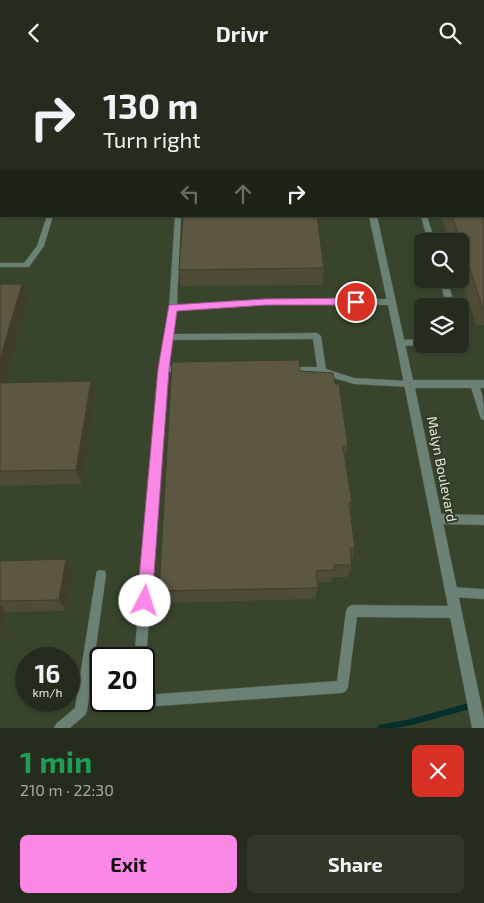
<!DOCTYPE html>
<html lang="en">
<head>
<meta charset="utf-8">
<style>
	:root { --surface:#252c1d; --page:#31382a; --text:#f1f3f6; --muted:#a3a7a4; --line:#42483b; --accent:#fb87e6 }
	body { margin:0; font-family:"Exo 2",sans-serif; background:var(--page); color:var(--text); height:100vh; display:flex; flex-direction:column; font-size:19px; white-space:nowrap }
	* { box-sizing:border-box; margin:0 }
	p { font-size:16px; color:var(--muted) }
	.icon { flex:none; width:28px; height:28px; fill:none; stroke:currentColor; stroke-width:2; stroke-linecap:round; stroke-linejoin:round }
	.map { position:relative; height:663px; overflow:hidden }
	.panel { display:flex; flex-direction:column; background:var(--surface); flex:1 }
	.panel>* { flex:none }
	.hud { position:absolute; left:0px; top:0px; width:485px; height:152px; box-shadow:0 1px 4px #0004,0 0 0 1px var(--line); background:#252c1d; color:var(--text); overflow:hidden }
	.fabs { position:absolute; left:414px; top:168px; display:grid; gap:10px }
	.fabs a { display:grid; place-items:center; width:55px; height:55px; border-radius:8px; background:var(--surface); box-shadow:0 1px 4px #0004,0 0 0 1px var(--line); font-size:25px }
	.speed { position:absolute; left:15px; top:582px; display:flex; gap:10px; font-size:25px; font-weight:700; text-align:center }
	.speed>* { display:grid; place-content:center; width:65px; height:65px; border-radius:50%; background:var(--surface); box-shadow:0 1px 4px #0004,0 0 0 1px var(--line); line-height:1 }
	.speed small { font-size:12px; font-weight:400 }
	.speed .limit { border:2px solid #111; border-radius:8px; background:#fff; color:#111 }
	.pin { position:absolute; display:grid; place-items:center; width:42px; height:42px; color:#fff; margin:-21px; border:2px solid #fff; border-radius:50%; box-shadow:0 1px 5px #0007 }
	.me { position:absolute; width:55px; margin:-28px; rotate:5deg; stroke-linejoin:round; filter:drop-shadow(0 0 4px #0008) }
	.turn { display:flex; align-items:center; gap:18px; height:105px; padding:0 20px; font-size:22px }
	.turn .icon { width:65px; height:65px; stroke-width:2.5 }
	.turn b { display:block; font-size:35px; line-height:42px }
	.lanes { display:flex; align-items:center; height:48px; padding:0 20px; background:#0003; justify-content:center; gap:25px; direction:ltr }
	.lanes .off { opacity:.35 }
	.round { display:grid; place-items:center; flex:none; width:52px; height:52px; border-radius:8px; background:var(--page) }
	.summary { display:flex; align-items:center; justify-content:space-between; height:85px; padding:0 20px }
	h1 { font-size:30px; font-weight:700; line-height:38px; color:#1e9e55 }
	.primary-button { display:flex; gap:10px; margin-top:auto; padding:10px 20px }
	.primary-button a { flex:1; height:58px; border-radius:8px; background:var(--accent); color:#111; font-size:20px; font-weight:700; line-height:58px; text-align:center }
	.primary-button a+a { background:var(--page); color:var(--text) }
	header { display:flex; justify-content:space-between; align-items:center; height:65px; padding:0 20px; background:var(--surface); font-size:22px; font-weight:700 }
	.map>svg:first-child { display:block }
	.built { fill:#38452c; fill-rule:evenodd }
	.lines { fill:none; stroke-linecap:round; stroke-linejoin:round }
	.stream { stroke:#062f2e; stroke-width:6 }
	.service-casing { stroke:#4d5744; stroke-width:1 }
	.minor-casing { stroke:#4d5744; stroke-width:1 }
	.tertiary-casing { stroke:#4d5744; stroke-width:1 }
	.service { fill:#6b8175; fill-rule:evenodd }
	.minor { fill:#6b8175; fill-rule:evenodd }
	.tertiary { fill:#6b8175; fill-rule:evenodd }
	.rail-casing { stroke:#8e9686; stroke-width:4 }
	.rail { stroke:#313b27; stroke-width:2.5; stroke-dasharray:8; stroke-linecap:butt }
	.wall { fill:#4e4b37 }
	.shaded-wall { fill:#403d2d }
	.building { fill:#5b5740; stroke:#403d2d }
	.route { fill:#fb87e6; stroke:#a35896 }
	.labels { text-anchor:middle; stroke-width:4; stroke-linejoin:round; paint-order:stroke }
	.street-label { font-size:14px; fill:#e0e7da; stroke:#313b27 }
</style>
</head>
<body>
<header><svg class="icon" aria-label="back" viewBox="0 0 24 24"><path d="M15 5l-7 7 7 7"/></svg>Drivr<svg class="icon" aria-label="search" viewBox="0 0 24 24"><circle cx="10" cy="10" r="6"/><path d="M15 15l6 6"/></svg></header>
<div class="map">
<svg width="484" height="663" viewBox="0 0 484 663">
	<rect width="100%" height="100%" fill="#313b27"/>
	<path class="built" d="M0,0L200,1H1V151H484V80V663H0ZM422,176H460V214H422ZM422,241H460V279H422ZM26,594H69V636H26ZM101,594H144V636H101Z"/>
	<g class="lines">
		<path class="stream" d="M380,663L411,657L473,640"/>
		<defs>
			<path id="service" d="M0,0H25L23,1H1L0,3Z
				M29,0H35V1H30Z
				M0,37H1V41H0Z
				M0,67H1V72L0,73Z
				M47,151H53L44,181L29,202H0V198H24L37,181Z
				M175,151H181L177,240L266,234H392L396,237L392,240H266L177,246L173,269L317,268L321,271L326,304L354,313L409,316L413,319L409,322L354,319L317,308L285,307L284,305L285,303L288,302H317L313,274L172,275L169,301H183L187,304L183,307H168L146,594L144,598V594H134L160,304L169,243Z
				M421,151H427L435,176H428Z
				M439,214H447L455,241H447Z
				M422,274V279H425L422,280L401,281L397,278L401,275Z
				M474,316C484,321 484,344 484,355L481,354L480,351L470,319Z
				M436,449L484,450V460L436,459L432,457L431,454L432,451Z
				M101,505L105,506L106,510L87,646L85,650L70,663H54L56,659L75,643L96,510L97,506Z
				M451,522L484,524V534L451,532L447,531L446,527L447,523Z
				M352,540L455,541L459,543L461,547L459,551L455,553L357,552L348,622L346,626L342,628L144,642L140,640L138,636H144V630L337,616L346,546L348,542Z"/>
			<path id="minor" d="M369,151H377L413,315H484V323H415L484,653V663H472L396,278Z"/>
			<path id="tertiary" d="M0,83H1V87H0Z"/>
		</defs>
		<use href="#service" class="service-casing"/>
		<use href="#minor" class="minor-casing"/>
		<use href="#tertiary" class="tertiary-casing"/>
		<use href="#service" class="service"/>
		<use href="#minor" class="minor"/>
		<use href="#tertiary" class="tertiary"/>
		<defs>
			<path id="rail" d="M223,0L228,1"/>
		</defs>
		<use href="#rail" class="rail-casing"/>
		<use href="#rail" class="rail"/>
	</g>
	<path class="wall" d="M270,0H380V1H274Z
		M484,94V260H476L460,210V176H449L441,151H484Z
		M324,203L322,220L181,221L179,205Z
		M0,219L28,235L5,318L95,332L82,419L0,421Z
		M300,306L348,381L345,395L352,438L350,445L355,483L352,495V500L348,512H333L331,517L317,518L318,523L315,534L162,538L159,526Z
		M66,494L72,507L66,546L6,547L0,575V496Z"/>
	<path class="shaded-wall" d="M372,0H380V1H371Z
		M22,219L28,235L1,334L0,332V294Z
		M91,316L95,332L82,419L76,405Z
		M66,494L72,507L66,546L59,535Z
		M0,540L6,547L0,575Z"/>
	<path class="building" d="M332,0H372L371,1H337Z
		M484,94V244H483L452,151H484Z
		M183,151H317L324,203L179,205Z
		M0,219H22L0,294Z
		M299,295L300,306L333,308L335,319H339L348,381H343L352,438H349L355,483H350L352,500H334L335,505L316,506L318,523L159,526L172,297Z
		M91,316L76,405L0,406V318Z
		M66,494L59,535L0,536V496Z"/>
	<path class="route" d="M356,233L361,237L356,240H266L177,246L169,304L152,536L150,541L145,543L140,541L137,536L158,304L169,240L266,234Z"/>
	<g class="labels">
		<g class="street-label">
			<text transform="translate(442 404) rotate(79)" y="5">Malyn Boulevard</text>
		</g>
	</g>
</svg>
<div class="fabs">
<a><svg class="icon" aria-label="search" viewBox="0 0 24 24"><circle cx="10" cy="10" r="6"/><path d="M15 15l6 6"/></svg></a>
<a><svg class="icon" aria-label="layers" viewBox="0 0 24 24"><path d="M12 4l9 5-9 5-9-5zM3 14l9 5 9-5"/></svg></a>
</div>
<div class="speed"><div>16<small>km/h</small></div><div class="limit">20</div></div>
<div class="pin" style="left:356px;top:237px;background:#d93025"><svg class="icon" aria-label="arrive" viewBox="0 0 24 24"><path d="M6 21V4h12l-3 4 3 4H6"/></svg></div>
<svg class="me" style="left:145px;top:536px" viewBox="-20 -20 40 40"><circle r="19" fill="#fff"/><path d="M0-13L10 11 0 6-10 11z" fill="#fb87e6"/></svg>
<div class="hud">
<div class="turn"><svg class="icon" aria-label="right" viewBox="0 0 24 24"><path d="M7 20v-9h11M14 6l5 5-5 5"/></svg><div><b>130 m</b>Turn right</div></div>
<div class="lanes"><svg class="icon off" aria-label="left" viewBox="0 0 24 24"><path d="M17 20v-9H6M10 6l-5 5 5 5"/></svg><svg class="icon off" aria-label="ahead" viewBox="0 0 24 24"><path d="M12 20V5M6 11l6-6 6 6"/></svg><svg class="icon" aria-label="right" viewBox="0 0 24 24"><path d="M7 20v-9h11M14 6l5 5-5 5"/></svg></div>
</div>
</div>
<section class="panel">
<div class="summary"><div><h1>1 min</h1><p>210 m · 22:30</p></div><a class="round" style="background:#d93025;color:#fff"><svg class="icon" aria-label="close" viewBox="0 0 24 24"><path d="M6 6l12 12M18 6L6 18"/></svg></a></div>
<div class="primary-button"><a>Exit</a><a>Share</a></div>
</section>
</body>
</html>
